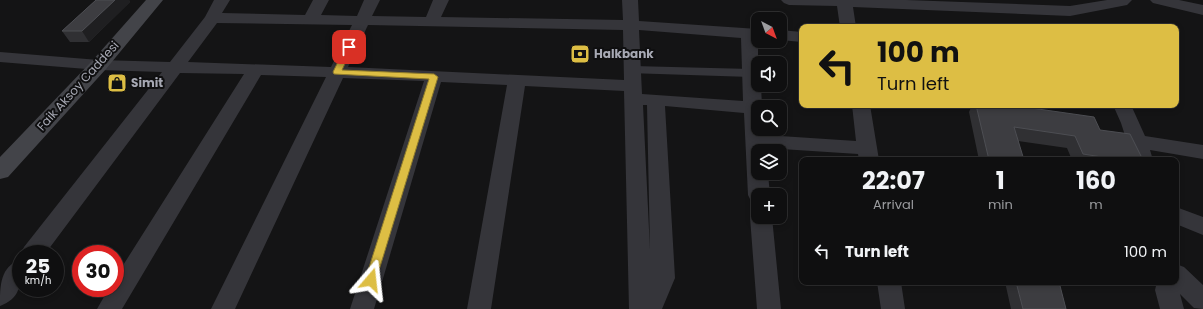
<!DOCTYPE html>
<html lang="en">
<head>
<meta charset="utf-8">
<style>
	:root { --surface:#0f0f10; --page:#181819; --text:#f1f3f6; --muted:#9b9c9f; --line:#2f2f30 }
	body { margin:0; font-family:Poppins,sans-serif; background:var(--page); color:var(--text); height:100vh; display:flex; flex-direction:column; font-size:15px; white-space:nowrap }
	* { box-sizing:border-box; margin:0 }
	p { font-size:13px; color:var(--muted) }
	.icon { flex:none; width:22px; height:22px; fill:none; stroke:currentColor; stroke-width:2; stroke-linecap:round; stroke-linejoin:round }
	.map { position:relative; flex:1; overflow:hidden }
	.sheet { position:absolute; left:799px; top:157px; width:380px; height:128px; display:flex; flex-direction:column; background:var(--surface); border-radius:8px; box-shadow:0 2px 6px #0003,0 0 0 1px var(--line) }
	.sheet>* { flex:none }
	.banner { position:absolute; left:799px; top:24px; width:380px; height:84px; border-radius:8px; box-shadow:0 2px 6px #0003,0 0 0 1px var(--line); background:#ddbe44; color:#111; overflow:hidden }
	.needle { width:26px; rotate:139deg }
	.controls { position:absolute; left:751px; top:12px; display:grid; gap:8px }
	.controls a { display:grid; place-items:center; width:36px; height:36px; border-radius:8px; background:var(--surface); box-shadow:0 2px 6px #0003,0 0 0 1px var(--line); font-size:20px }
	.speed { position:absolute; left:12px; top:245px; display:flex; gap:8px; font-size:20px; font-weight:700; text-align:center }
	.speed>* { display:grid; place-content:center; width:52px; height:52px; border-radius:50%; background:var(--surface); box-shadow:0 2px 6px #0003,0 0 0 1px var(--line); line-height:1 }
	.speed small { font-size:10px; font-weight:400 }
	.speed .limit { border:6px solid #d22; background:#fff; color:#111 }
	.pin { position:absolute; display:grid; place-items:center; width:34px; height:34px; color:#fff; margin:-17px; border-radius:8px; box-shadow:0 2px 6px #0006 }
	.me { position:absolute; width:44px; margin:-22px; rotate:17deg; stroke-linejoin:round; filter:drop-shadow(0 0 3px #0008) }
	.turn { display:flex; align-items:center; gap:14px; height:84px; padding:0 12px; font-size:18px }
	.turn .icon { width:52px; height:52px; stroke-width:2.5 }
	.turn b { display:block; font-size:28px; line-height:34px }
	.eta { display:flex; justify-content:space-evenly; align-items:center; height:68px; text-align:center }
	.eta b { font-size:24px; font-weight:700; line-height:28px }
	ul { padding:0; list-style:none }
	li { display:flex; align-items:center; gap:12px; height:52px; padding:0 12px }
	li div { flex:1 }
	li b { display:block; font-size:15px }
	li em { font-style:normal }
	.map>svg:first-child { display:block }
	.lines { fill:none; stroke-linecap:round; stroke-linejoin:round }
	.pedestrian { fill:#35353a; fill-rule:evenodd }
	.minor { fill:#35353a; fill-rule:evenodd }
	.secondary { fill:#434449; fill-rule:evenodd }
	.wall { fill:#303033 }
	.shaded-wall { fill:#1f1f21 }
	.building { fill:#3d3d41; stroke:#4d4e53 }
	.route { fill:#ddbe44; stroke:#907c2c }
	.labels { text-anchor:middle; stroke-width:4; stroke-linejoin:round; paint-order:stroke }
	.poi-label { font-size:12px; font-weight:bold; fill:#a7a9b4; stroke:#0f0f10; text-anchor:start }
	.street-label { font-size:12px; fill:#a7a9b4; stroke:#0f0f10 }
</style>
</head>
<body>
<div class="map">
<svg width="1203" height="309" viewBox="0 0 1203 309">
	<rect width="100%" height="100%" fill="#141415"/>
	<g class="lines">
		<path class="pedestrian" d="M633,66L751,69L756,70L758,73L756,76L751,77L628,73L626,70L628,67Z"/>
		<path class="minor" d="M214,0H230L222,13L305,15L313,0H329L321,15L357,16L364,0H380L372,16L426,17L433,0H449L441,17L623,20L622,0H638L639,21L758,29V85H761L762,107H758V129H764L765,135L856,141L852,105H870L879,160H859L858,154L766,148V151H758V173H768L770,195H758V203L751,201L748,195L744,113L665,106L675,278L662,309H629L624,91L525,86L491,309H467L507,85L441,82L374,309H350L424,81L343,78L235,309H211L326,77L261,75L122,309H97L109,288H115V278L244,74L180,73L45,254L21,255L24,247L162,72L99,70L0,62V52L99,60L170,62L205,17ZM217,23L352,25L331,67L188,62ZM368,25L623,30L624,80L348,67ZM639,30L741,38L743,101L642,94ZM643,105H647L650,250Z
			M781,0H906L1070,6L1107,0H1132L1127,5L1070,16L853,7L856,27H840L837,6L789,5L784,3Z
			M1150,0H1179L1203,5V15L1153,3Z
			M780,30L802,32V42L780,40Z
			M1113,105H1131L1145,136L1203,145V159L1150,150L1153,160H1133L1121,123Z
			M1176,207L1203,217V235L1176,224Z
			M758,210V217H772L781,309H757L750,217L753,211Z
			M21,259C21,280 23,298 0,306C0,285 0,267 21,259Z
			M1176,264L1184,267L1203,285V309L1194,308L1180,294L1184,309H1160L1155,290L1157,282H1176Z
			M877,282H901L905,309H881Z"/>
		<path class="secondary" d="M146,0H163L106,69L8,177L0,179V157L92,61Z"/>
	</g>
	<path class="wall" d="M96,0H129L130,2L89,42H70L62,31Z
		M972,105H1010L1100,130L1143,160H1072L1067,148L1018,141L1024,160H979L969,112Z
		M1005,282H1059L1066,309H1011Z"/>
	<path class="shaded-wall" d="M115,0H129L130,2L89,42L82,31Z"/>
	<path class="building" d="M96,0H115L82,31H62Z
		M976,105H1010L1094,117L1100,130L1130,134L1143,160H1121L1083,154L1075,136L1014,127L1024,160H989Z
		M1016,282H1059L1066,309H1023Z"/>
	<path class="route" d="M346,45L353,47L342,70L434,74L438,77L376,280L374,283H367L365,280L429,79L334,74L333,72Z"/>
	<defs>
		<symbol id="bank-square" viewBox="-11 -11 22 22"><rect x="-9" y="-9" width="18" height="18" rx="4" fill="#ddbe44" stroke="#0f0f10"/><path d="M-6-4H6V4H-6ZM0-2.3a2.3 2.3 0 1 0 0 4.6a2.3 2.3 0 1 0 0-4.6Z" fill="#111"/></symbol>
		<symbol id="shop-square" viewBox="-11 -11 22 22"><rect x="-9" y="-9" width="18" height="18" rx="4" fill="#ddbe44" stroke="#0f0f10"/><path d="M-5-2.5h2.3a2.7 3.5 0 0 1 5.4 0H5L5.5 6h-11ZM-1.5-2.5h3a1.5 2.3 0 0 0-3 0Z" fill="#111"/></symbol>
	</defs>
	<g fill-rule="evenodd">
		<use href="#bank-square" x="569" y="43" width="22" height="22"/>
		<use href="#shop-square" x="106" y="72" width="22" height="22"/>
	</g>
	<g class="labels">
		<g class="poi-label">
			<text x="594" y="58">Halkbank</text>
			<text x="131" y="87">Simit</text>
		</g>
		<g class="street-label">
			<text transform="translate(78 86) rotate(-48)" y="4">Faik Aksoy Caddesi</text>
		</g>
	</g>
</svg>
<div class="controls">
<a><svg class="needle" viewBox="-14 -14 28 28"><path d="M0-13l5 13h-10z" fill="#e53935"/><path d="M0 13l5-13h-10z" fill="#9b9c9f"/></svg></a>
<a><svg class="icon" aria-label="sound" viewBox="0 0 24 24"><path d="M4 9h4l5-4v14l-5-4H4zM17 9q2 3 0 6"/></svg></a>
<a><svg class="icon" aria-label="search" viewBox="0 0 24 24"><circle cx="10" cy="10" r="6"/><path d="M15 15l6 6"/></svg></a>
<a><svg class="icon" aria-label="layers" viewBox="0 0 24 24"><path d="M12 4l9 5-9 5-9-5zM3 14l9 5 9-5"/></svg></a>
<a>+</a>
</div>
<div class="speed"><div>25<small>km/h</small></div><div class="limit">30</div></div>
<div class="pin" style="left:349px;top:47px;background:#d93025"><svg class="icon" aria-label="arrive" viewBox="0 0 24 24"><path d="M6 21V4h12l-3 4 3 4H6"/></svg></div>
<svg class="me" style="left:371px;top:280px" viewBox="-20 -20 40 40"><path d="M0-17L14 15 0 8-14 15z" fill="#ddbe44" stroke="#fff" stroke-width="4"/></svg>
<div class="banner">
<div class="turn"><svg class="icon" aria-label="left" viewBox="0 0 24 24"><path d="M17 20v-9H6M10 6l-5 5 5 5"/></svg><div><b>100 m</b>Turn left</div></div>
</div>
<section class="sheet">
<div class="eta">
<div><b>22:07</b><p>Arrival</p></div>
<div><b>1</b><p>min</p></div>
<div><b>160</b><p>m</p></div>
</div>
<ul>
<li><svg class="icon" aria-label="left" viewBox="0 0 24 24"><path d="M17 20v-9H6M10 6l-5 5 5 5"/></svg><div><b>Turn left</b></div><em>100 m</em></li>
</ul>
</section>
</div>
</body>
</html>
